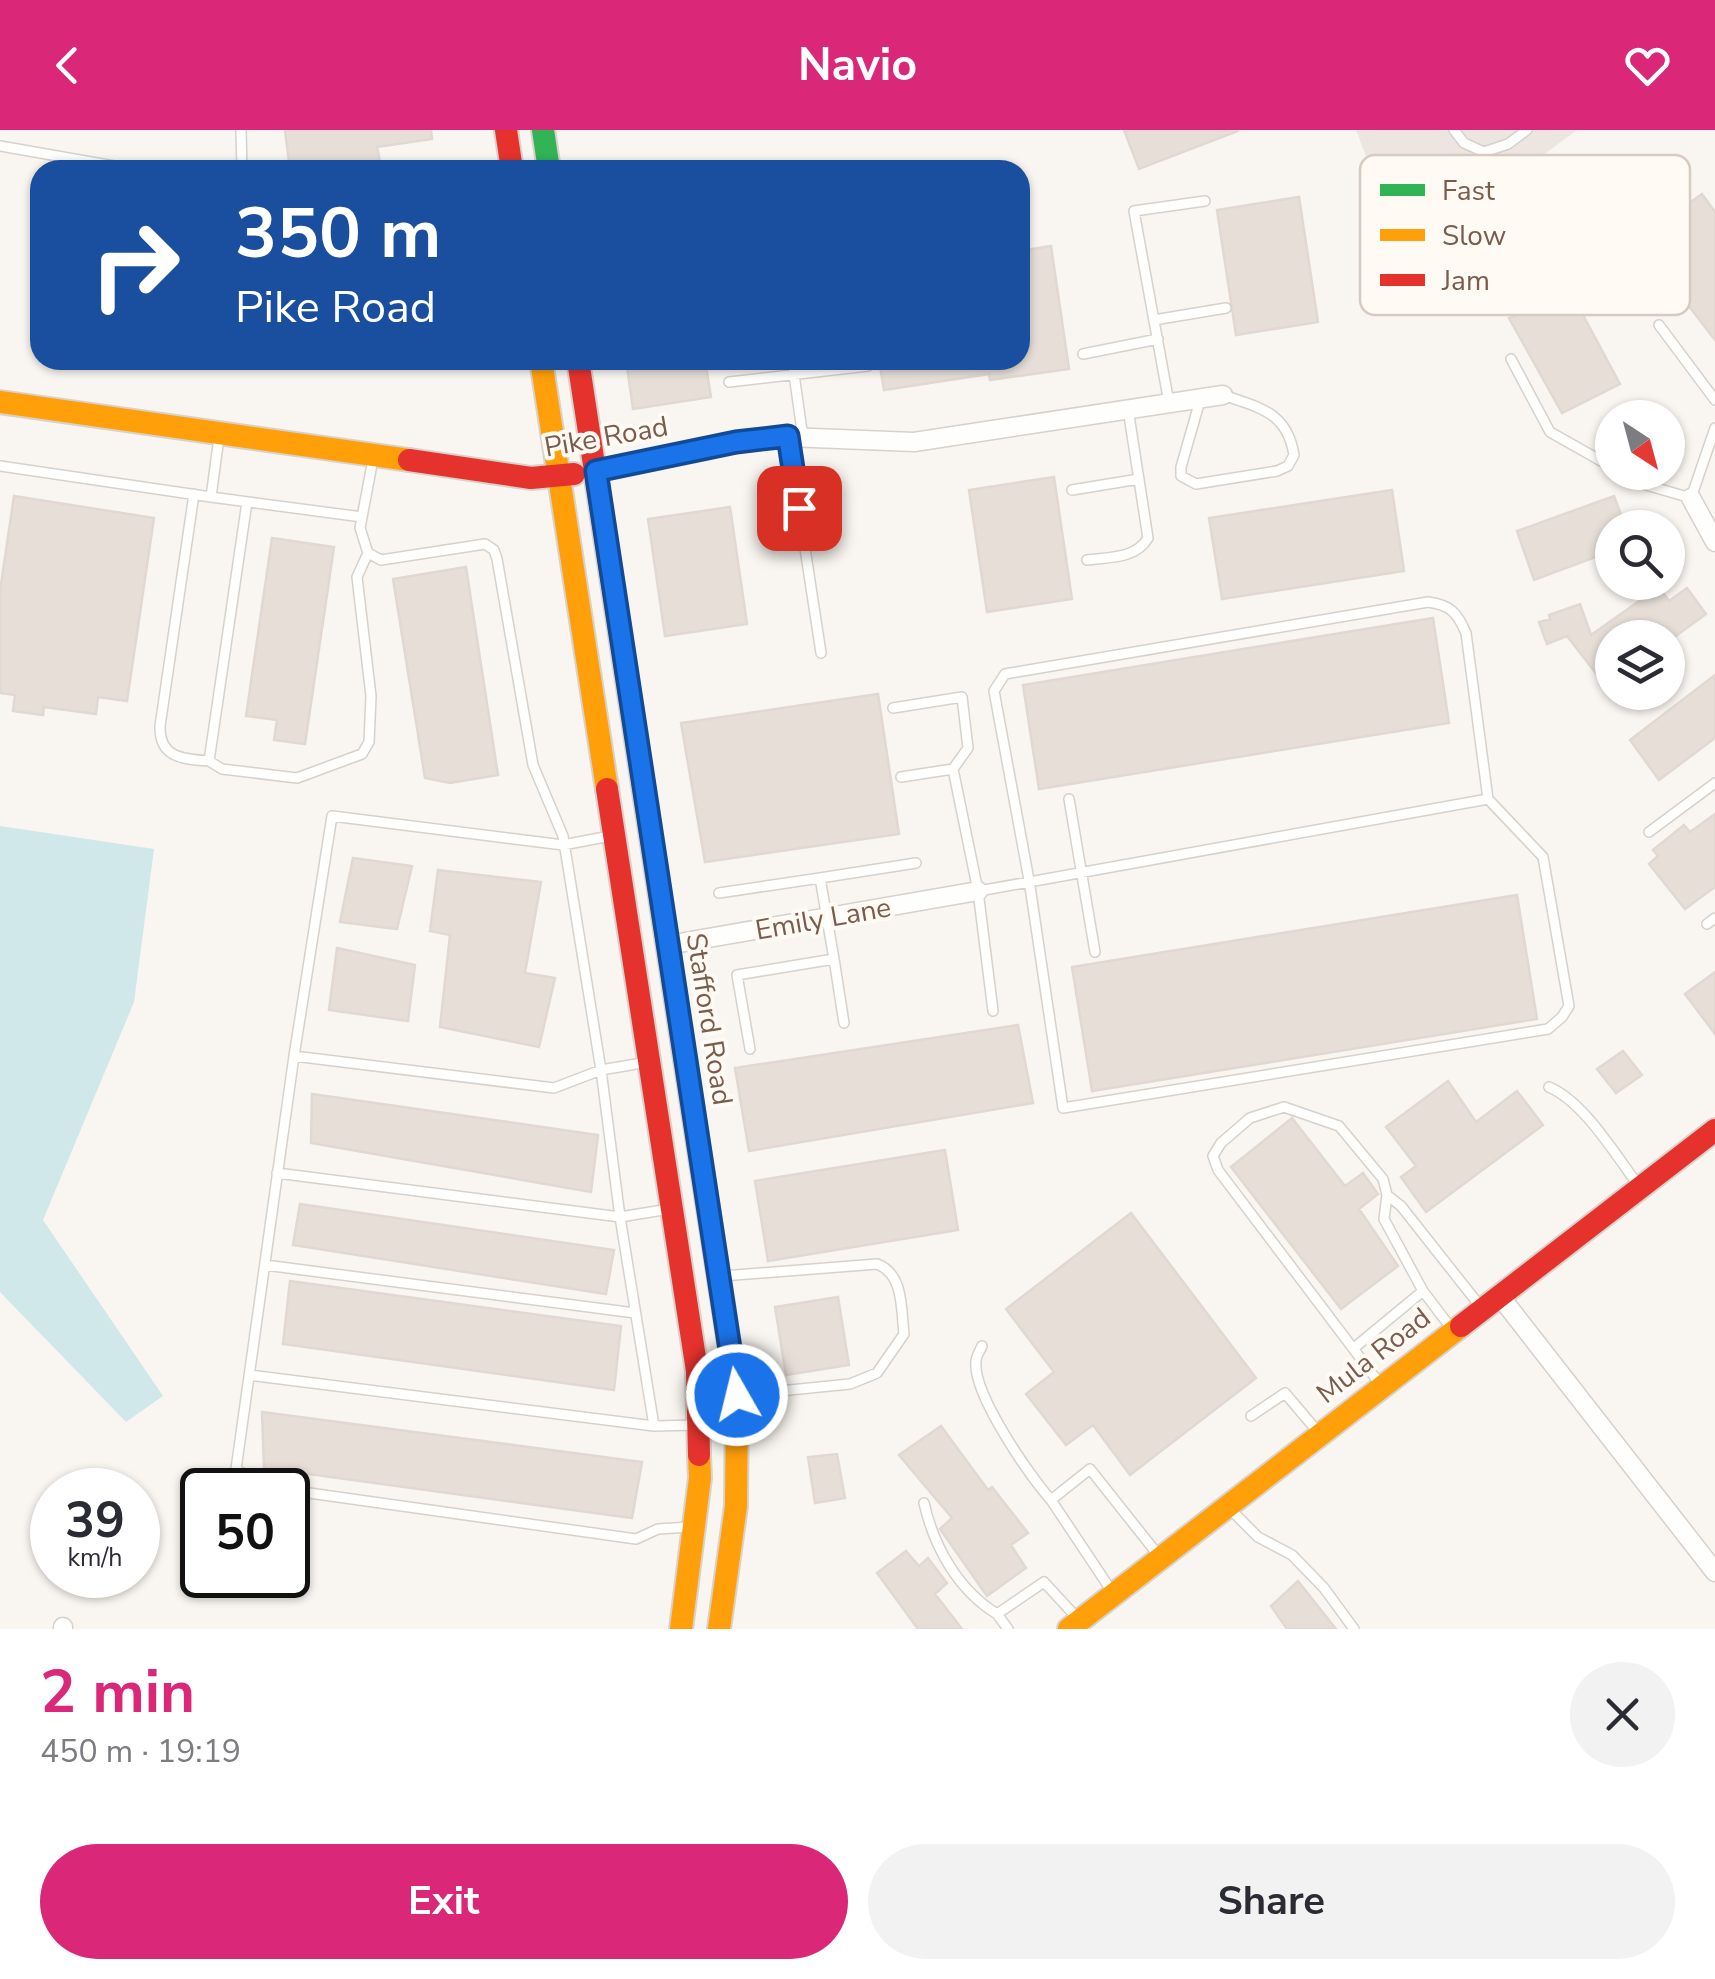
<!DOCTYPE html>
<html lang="en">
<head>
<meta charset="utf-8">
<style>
	:root { --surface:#fff; --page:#f2f2f3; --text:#2b2b33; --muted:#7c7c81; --accent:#db2777 }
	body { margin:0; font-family:"Nunito Sans",sans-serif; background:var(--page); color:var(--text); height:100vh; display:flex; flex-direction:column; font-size:38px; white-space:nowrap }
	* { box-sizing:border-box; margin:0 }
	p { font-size:32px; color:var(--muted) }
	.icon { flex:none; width:55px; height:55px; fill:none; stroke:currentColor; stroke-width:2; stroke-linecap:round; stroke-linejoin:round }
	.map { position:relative; height:1499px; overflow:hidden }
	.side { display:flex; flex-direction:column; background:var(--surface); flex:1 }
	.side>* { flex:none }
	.guide { position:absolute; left:30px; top:30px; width:1000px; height:210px; border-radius:30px; box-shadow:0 2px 8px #0004; background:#1a4fa0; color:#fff; overflow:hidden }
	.needle { width:65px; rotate:144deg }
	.controls { position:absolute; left:1595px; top:270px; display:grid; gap:20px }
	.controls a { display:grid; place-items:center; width:90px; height:90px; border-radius:50%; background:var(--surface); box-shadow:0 2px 8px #0004; font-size:50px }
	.speed { position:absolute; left:30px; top:1338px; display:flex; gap:20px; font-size:50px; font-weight:700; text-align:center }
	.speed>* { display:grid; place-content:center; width:130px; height:130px; border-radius:50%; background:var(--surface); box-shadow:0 2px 8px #0004; line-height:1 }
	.speed small { font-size:25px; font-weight:400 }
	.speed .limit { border:5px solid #111; border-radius:15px; background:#fff; color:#111 }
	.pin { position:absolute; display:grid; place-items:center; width:85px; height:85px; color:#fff; margin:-42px; border-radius:20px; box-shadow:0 5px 15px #0006 }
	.me { position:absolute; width:110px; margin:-55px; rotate:352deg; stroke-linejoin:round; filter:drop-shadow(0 0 8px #0008) }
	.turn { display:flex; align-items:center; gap:35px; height:210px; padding:0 40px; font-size:45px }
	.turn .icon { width:130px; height:130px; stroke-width:2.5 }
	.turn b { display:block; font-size:70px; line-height:85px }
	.round { display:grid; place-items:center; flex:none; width:105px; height:105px; border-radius:52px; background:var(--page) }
	.summary { display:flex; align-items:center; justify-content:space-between; height:170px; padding:0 40px }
	h1 { font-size:60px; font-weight:700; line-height:75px; color:var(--accent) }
	.cta { display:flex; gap:20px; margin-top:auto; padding:20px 40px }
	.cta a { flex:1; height:115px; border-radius:60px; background:var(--accent); color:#fff; font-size:40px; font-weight:700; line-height:115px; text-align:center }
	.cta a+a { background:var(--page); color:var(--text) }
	header { display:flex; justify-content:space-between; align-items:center; height:130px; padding:0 40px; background:var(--accent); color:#fff; font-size:45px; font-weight:700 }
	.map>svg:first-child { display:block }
	.industrial { fill:#ede5e0 }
	.water { fill:#d0e8ea }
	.building { fill:#e6ded7; stroke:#e2d8d2; stroke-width:2.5 }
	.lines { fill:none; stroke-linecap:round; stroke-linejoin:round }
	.lane-casing { stroke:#d7d1cb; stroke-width:12 }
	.street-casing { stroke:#d7d1cb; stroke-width:21 }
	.fast-casing { stroke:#d9d2cb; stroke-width:26 }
	.slow-casing { stroke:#d9d2cb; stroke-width:26 }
	.jam-casing { stroke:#d9d2cb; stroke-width:26 }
	.lane { stroke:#fefefd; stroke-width:9 }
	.street { stroke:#fefefd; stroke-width:18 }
	.fast { stroke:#30b455; stroke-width:22 }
	.slow { stroke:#ff9f0a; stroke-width:22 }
	.jam { stroke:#e5322d; stroke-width:22 }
	.route-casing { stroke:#114b97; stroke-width:25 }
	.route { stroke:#1a73e8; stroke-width:18 }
	.labels { text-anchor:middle; stroke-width:8; stroke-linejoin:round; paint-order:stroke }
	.street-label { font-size:28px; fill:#7a5c4d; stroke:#fffaf3 }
	.key { fill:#fffaf3; stroke:#d7cbc1; stroke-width:2.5 }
	.key-label { font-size:28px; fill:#7a5c4d }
</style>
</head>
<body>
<header><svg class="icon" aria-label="back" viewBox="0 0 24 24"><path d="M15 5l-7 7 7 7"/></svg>Navio<svg class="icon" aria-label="heart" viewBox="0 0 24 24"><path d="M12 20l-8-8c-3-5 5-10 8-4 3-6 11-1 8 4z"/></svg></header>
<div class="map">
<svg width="1715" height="1499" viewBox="0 0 1715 1499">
	<rect width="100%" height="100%" fill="#f9f5f0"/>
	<path class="industrial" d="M1356,0H1577L1437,104L1393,97Z"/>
	<path class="water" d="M0,696L154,719L134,872L43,1090L163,1266L126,1292L0,1162Z"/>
	<path class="building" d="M285,0H431L432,9L377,17L381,37L290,40Z
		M1124,0H1238V1L1139,39Z
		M1702,64L1715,82V210L1638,110Z
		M1299,67L1318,192L1236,205L1217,80Z
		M1051,116L1069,239L990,250L989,244L884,260L879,230H1020V121Z
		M1569,159L1620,254L1562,283L1509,188Z
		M626,230H705L711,267L633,279Z
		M1054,347L1072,469L987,482L969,360Z
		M1392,360L1404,441L1222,469L1209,388Z
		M14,366L154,388L127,571L98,567L96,584L44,577L43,585L13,581L15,565L0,563V461Z
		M1614,366L1626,398H1612V421L1534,450L1517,401Z
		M730,377L747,494L665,506L648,389Z
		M272,408L334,417L305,614L274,610L277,590L246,586Z
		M466,437L498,645L450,653L425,648L393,449Z
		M1659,457L1669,471L1687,458L1706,484L1673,508H1612V564L1567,506L1547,514L1539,492L1550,489L1549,485L1580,474L1591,505Z
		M1433,488L1449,593L1039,659L1023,555Z
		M1715,545V608L1659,650L1630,610Z
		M878,564L899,704L705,732L681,593Z
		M1715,684V757L1685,779L1649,734L1658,726L1653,720L1684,695L1690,702Z
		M353,728L412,736L397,799L340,792Z
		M438,740L541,752L525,843L555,848L539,917L440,897L450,805L430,801Z
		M1517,765L1537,889L1092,961L1072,837Z
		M337,818L415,835L408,891L329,880Z
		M1715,842V904L1685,864Z
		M1018,895L1033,973L749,1021L735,938Z
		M1623,921L1642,945L1616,963L1597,939Z
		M1448,951L1476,992L1517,961L1543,995L1426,1082L1401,1047L1416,1036L1386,997Z
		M312,964L598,1005L591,1062L311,1013Z
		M1292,988L1345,1056L1363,1043L1378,1064L1359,1079L1398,1136L1341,1179L1231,1037Z
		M945,1020L958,1100L768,1131L755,1051Z
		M300,1074L614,1120L606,1164L293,1115Z
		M1131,1083L1256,1248L1130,1345L1093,1295L1066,1315L1026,1264L1054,1242L1006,1179Z
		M290,1151L621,1196L614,1260L283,1214Z
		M838,1167L849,1235L786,1245L775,1177Z
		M262,1282L642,1332L632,1388L264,1338Z
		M941,1296L988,1360L992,1357L1028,1403L1011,1415L1026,1438L987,1466L940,1399L952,1388L899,1325Z
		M837,1324L845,1368L815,1373L808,1327Z
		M906,1421L919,1436L928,1428L947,1453L935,1464L962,1499H918L877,1443Z
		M1298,1451L1336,1499H1287L1271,1476Z"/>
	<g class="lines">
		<defs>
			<path id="lane" d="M241,0L242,40
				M1454,0L1464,13L1484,22L1508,14L1527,0
				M0,16L137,40
				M1154,190L1226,178
				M1659,195L1715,270
				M1083,224L1158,209
				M1511,229L1550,302L1612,337
				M792,230L803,308
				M729,252L868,236
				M1201,267L1181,337V346L1196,354L1277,341L1288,336L1294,325C1287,282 1260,278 1223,265
				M1169,273L1134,81L1205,71
				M219,307L211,367L362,387
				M788,307L821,523
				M373,329L360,398L368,423L381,430L485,414L494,420L497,429L533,635L563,706L601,940L620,1087L669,1079
				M0,336L211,367
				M1623,342L1646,355L1691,368L1715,298
				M1072,360L1139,349
				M194,364L160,596C159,628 183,629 209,631L247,372
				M1087,430C1109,427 1136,429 1148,408L1128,279
				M1428,472C1450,475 1457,482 1466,503L1488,669L1543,727L1569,876L1562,887L1548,899L1063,978L1029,750L994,561L1005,544Z
				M893,578L962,567L968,618L953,639L978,761L993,881
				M209,631L222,639L297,648L362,624L369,612L371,566L357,447L368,423
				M901,647L953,639
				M1069,669L1095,822
				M1649,702L1715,653
				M979,761L1488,669
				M719,763L820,748
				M1707,794L1715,788
				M834,829L844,893
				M750,919L737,845L834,829L820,748L916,733
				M294,926L332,686L563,715L610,706
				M1549,957C1584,972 1615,1024 1638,1055
				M277,1043L620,1087L654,1296L698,1295
				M1387,1065L1401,1076L1480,1176
				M265,1135L635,1183
				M722,1146L877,1134C904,1144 901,1179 904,1204L877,1243L850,1254L739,1265
				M982,1216C980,1221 976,1226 976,1231C972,1263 1029,1345 1051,1370
				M1354,1218L1423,1161
				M249,1245L654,1296
				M1380,1254L1218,1040L1213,1026L1221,1013L1250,988L1284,977L1339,996L1383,1049L1387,1065L1384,1089L1423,1161L1451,1198
				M1251,1286L1285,1263L1318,1302
				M286,1360L260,1356L236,1339L294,926L554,958L601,940L648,932
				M288,1360L636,1409L658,1399L689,1397
				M924,1373C934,1417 958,1460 997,1484
				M1229,1378L1258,1407L1292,1425L1324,1458L1354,1499
				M1111,1460L1051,1370L1090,1339L1159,1426
				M1008,1499L997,1484L1044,1452L1078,1489"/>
			<path id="street" d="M595,341L736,312L788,307L914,312L1223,265
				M1691,368L1715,412
				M668,815L978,761
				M1499,1165L1715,1442
				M63,1499V1497"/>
			<path id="fast" d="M543,0L549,40"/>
			<path id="slow" d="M541,230L607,659
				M0,272L409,330
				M683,917L737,1265L736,1376L719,1499
				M681,1499L700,1348L699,1325
				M1069,1499L1461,1196"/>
			<path id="jam" d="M506,0L512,40
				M578,230L683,917
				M409,330L531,348L574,344
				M607,659L697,1241L699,1325
				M1461,1196L1715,1000"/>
		</defs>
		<use href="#lane" class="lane-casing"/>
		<use href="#street" class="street-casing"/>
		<use href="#fast" class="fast-casing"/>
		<use href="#slow" class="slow-casing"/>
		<use href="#jam" class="jam-casing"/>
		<use href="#lane" class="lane"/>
		<use href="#street" class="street"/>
		<use href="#fast" class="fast"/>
		<use href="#slow" class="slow"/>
		<use href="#jam" class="jam"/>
	</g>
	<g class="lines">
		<defs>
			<path id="route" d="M737,1265L596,341L736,312L788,306L799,378"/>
		</defs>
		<use href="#route" class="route-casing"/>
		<use href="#route" class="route"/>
	</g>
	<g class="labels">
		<g class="street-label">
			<text transform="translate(606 306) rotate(-10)" y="10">Pike Road</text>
			<text transform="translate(823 788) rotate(-10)" y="10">Emily Lane</text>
			<text transform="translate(710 889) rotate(81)" y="10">Stafford Road</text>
			<text transform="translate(1373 1225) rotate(-38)" y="10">Mula Road</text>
		</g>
	</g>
	<rect x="1360" y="25" width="330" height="160" rx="15" class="key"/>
	<rect x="1380" y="54" width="45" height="12" fill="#30b455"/>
	<rect x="1380" y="99" width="45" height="12" fill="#ff9f0a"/>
	<rect x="1380" y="144" width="45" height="12" fill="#e5322d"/>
	<g class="key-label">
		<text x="1442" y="70">Fast</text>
		<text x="1442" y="115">Slow</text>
		<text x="1442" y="160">Jam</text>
	</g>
</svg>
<div class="controls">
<a><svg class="needle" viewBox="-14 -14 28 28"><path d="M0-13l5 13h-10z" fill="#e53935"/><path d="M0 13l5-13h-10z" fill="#7c7c81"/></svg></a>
<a><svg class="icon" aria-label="search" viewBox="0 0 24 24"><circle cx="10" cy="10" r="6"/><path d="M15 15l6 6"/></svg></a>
<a><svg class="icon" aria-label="layers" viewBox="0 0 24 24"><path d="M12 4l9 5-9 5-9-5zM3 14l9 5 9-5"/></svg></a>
</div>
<div class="speed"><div>39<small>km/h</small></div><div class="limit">50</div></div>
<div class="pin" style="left:799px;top:378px;background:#d93025"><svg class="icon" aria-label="arrive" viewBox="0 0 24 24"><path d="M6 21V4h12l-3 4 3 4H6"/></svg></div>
<svg class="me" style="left:737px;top:1265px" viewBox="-20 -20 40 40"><circle r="17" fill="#1a73e8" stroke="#fff" stroke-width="3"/><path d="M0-11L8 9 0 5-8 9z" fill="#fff"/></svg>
<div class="guide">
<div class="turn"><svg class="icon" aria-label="right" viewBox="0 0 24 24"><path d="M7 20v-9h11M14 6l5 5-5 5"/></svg><div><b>350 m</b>Pike Road</div></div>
</div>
</div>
<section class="side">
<div class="summary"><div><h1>2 min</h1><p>450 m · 19:19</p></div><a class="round"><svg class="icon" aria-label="close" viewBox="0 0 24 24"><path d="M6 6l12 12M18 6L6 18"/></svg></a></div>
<div class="cta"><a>Exit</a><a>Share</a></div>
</section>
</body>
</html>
